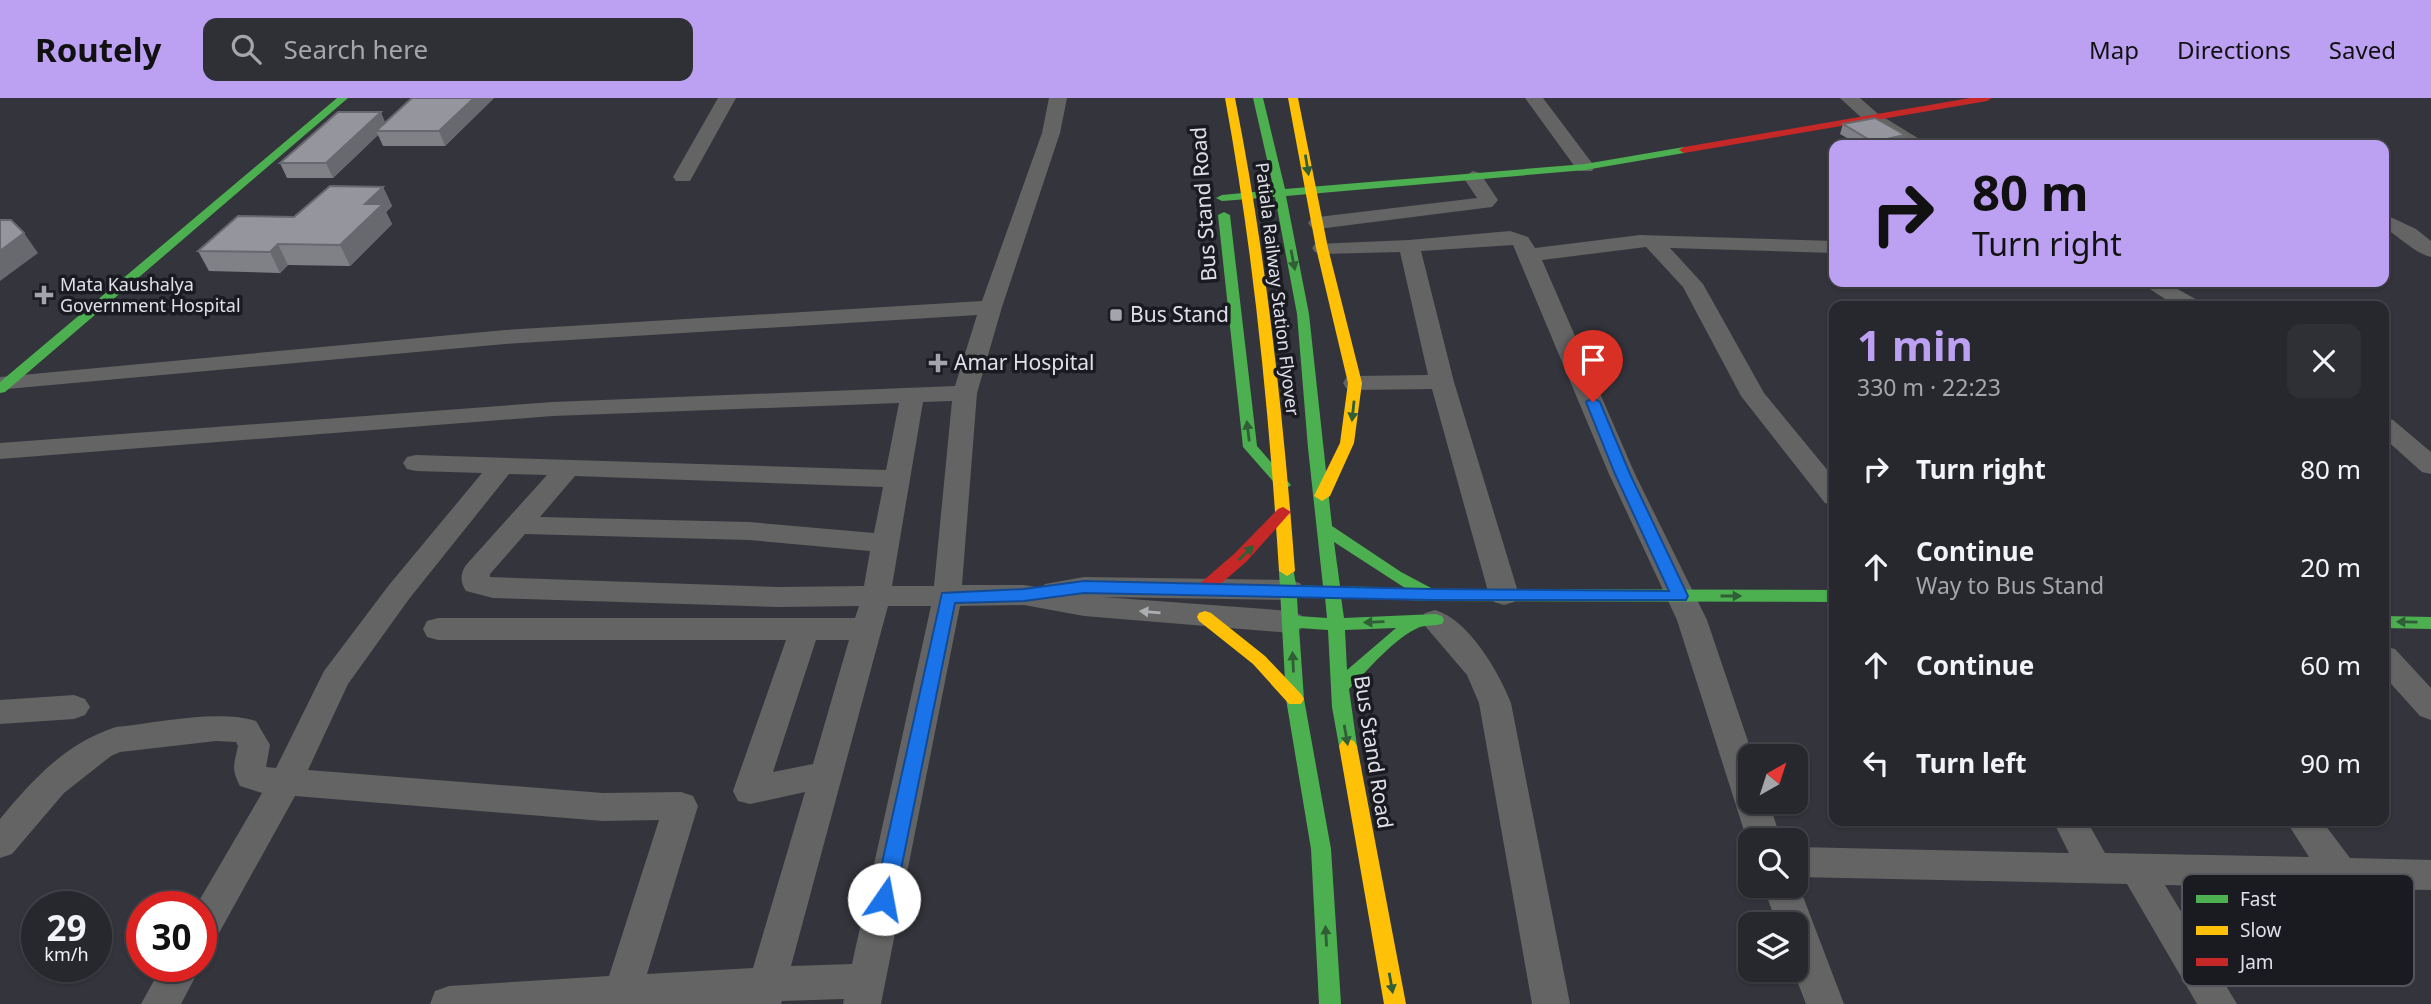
<!DOCTYPE html>
<html lang="en">
<head>
<meta charset="utf-8">
<style>
	:root { --surface:#27282d; --page:#2f3035; --text:#f1f3f6; --muted:#a4a6aa; --line:#434449; --accent:#bca0f2 }
	body { margin:0; font-family:"Noto Sans",sans-serif; background:var(--page); color:var(--text); height:100vh; display:flex; flex-direction:column; font-size:26px; white-space:nowrap }
	* { box-sizing:border-box; margin:0 }
	p { font-size:23px; color:var(--muted) }
	.icon { flex:none; width:38px; height:38px; fill:none; stroke:currentColor; stroke-width:2; stroke-linecap:round; stroke-linejoin:round }
	.map { position:relative; flex:1; overflow:hidden }
	.drawer { position:absolute; left:1829px; top:203px; width:560px; height:525px; display:flex; flex-direction:column; background:var(--surface); border-radius:14px; box-shadow:0 2px 5px #0004,0 0 0 2px var(--line) }
	.drawer>* { flex:none }
	.guide { position:absolute; left:1829px; top:42px; width:560px; height:147px; border-radius:14px; box-shadow:0 2px 5px #0004,0 0 0 2px var(--line); background:#bca0f2; color:#111; overflow:hidden }
	.needle { width:46px; rotate:39deg }
	.buttons { position:absolute; left:1738px; top:646px; display:grid; gap:14px }
	.buttons a { display:grid; place-items:center; width:70px; height:70px; border-radius:14px; background:var(--surface); box-shadow:0 2px 5px #0004,0 0 0 2px var(--line); font-size:35px }
	.speed { position:absolute; left:21px; top:793px; display:flex; gap:14px; font-size:35px; font-weight:700; text-align:center }
	.speed>* { display:grid; place-content:center; width:91px; height:91px; border-radius:50%; background:var(--surface); box-shadow:0 2px 5px #0004,0 0 0 2px var(--line); line-height:1 }
	.speed small { font-size:18px; font-weight:400 }
	.speed .limit { border:10px solid #d22; background:#fff; color:#111 }
	.pin { position:absolute; display:grid; place-items:center; width:60px; height:60px; color:#fff; margin:-72px -30px; border-radius:50% 50% 50% 0; rotate:-45deg; box-shadow:0 0 7px #0007 }
	.pin .icon { rotate:45deg }
	.me { position:absolute; width:77px; margin:-38px; rotate:12deg; stroke-linejoin:round; filter:drop-shadow(0 0 5px #0008) }
	.turn { display:flex; align-items:center; gap:24px; height:147px; padding:0 28px; font-size:32px }
	.turn .icon { width:91px; height:91px; stroke-width:2.5 }
	.turn b { display:block; font-size:49px; line-height:60px }
	.round { display:grid; place-items:center; flex:none; width:74px; height:74px; border-radius:14px; background:var(--page) }
	.headline { display:flex; align-items:center; justify-content:space-between; height:119px; padding:0 28px }
	h1 { font-size:42px; font-weight:700; line-height:52px; color:var(--accent) }
	ul { padding:0; list-style:none }
	li { display:flex; align-items:center; gap:21px; height:98px; padding:0 28px }
	li div { flex:1 }
	li b { display:block; font-size:26px }
	li em { font-style:normal }
	header { display:flex; align-items:center; gap:42px; box-sizing:border-box; height:98px; padding:0 35px; background:var(--accent); color:#111 }
	header strong { font-size:33px }
	nav { display:flex; gap:38px; margin-inline-start:auto; font-size:24px }
	.search { width:490px; height:63px; background:var(--page); display:flex; align-items:center; gap:18px; box-sizing:border-box; padding:0 24px; border-radius:14px; color:var(--muted); font-size:26px }
	.map>svg:first-child { display:block }
	.lines { fill:none; stroke-linecap:round; stroke-linejoin:round }
	.street { fill:#636463; fill-rule:evenodd }
	.fast { fill:#4caf50; fill-rule:evenodd }
	.slow { fill:#ffc107; fill-rule:evenodd }
	.jam { fill:#c62828; fill-rule:evenodd }
	.wall { fill:#808187 }
	.shaded-wall { fill:#68696e }
	.building { fill:#95969d; stroke:#68696e; stroke-width:2 }
	.oneway { fill:#305e36 }
	.oneway2 { fill:#adaeb3 }
	.route { fill:#1a73e8; stroke:#114b97; stroke-width:2 }
	.poi-dot { fill:#a3a4ac; stroke:#1a1b21; stroke-width:2.5 }
	.labels { text-anchor:middle; stroke-width:7; stroke-linejoin:round; paint-order:stroke }
	.far-poi-label { font-size:18px; fill:#dfe0e9; stroke:#1a1b21; text-anchor:start }
	.far-street-label { font-size:18px; fill:#dfe0e9; stroke:#1a1b21 }
	.street-label { font-size:21px; fill:#dfe0e9; stroke:#1a1b21 }
	.poi-label { font-size:21px; fill:#dfe0e9; stroke:#1a1b21; text-anchor:start }
	.key { fill:#1a1b21; stroke:#55565d; stroke-width:2 }
	.key-label { font-size:19px; fill:#dfe0e9 }
</style>
</head>
<body>
<header>
<strong>Routely</strong>
<div class="search"><svg class="icon" aria-label="search" viewBox="0 0 24 24"><circle cx="10" cy="10" r="6"/><path d="M15 15l6 6"/></svg>Search here</div>
<nav><a>Map</a><a>Directions</a><a>Saved</a></nav>
</header>
<div class="map">
<svg width="2431" height="906" viewBox="0 0 2431 906">
	<rect width="100%" height="100%" fill="#34353c"/>
	<g class="lines">
		<path class="street" d="M718,0H736L690,83H676L673,79Z
			M1049,0H1067L1060,35L1002,209L977,295L962,487H1024L1042,490L1045,486L1084,479L1290,482L1300,485L1304,492L1300,499L1290,502L1103,499L1291,513L1301,517L1306,524L1301,531L1291,535L1084,518L1024,507L960,508L881,906H843L844,901L782,903L781,906H430L435,893L449,888L609,878L659,722L603,723L295,698L214,844L201,849V808H196L262,695L240,688C231,671 234,666 238,648L236,644L216,643L120,654L111,658L64,695L12,756L0,760V721C33,681 66,645 116,629C157,625 217,611 256,623L270,647L266,669L276,670L324,573L389,487L482,375L416,373L407,371L403,365L407,359L416,357L886,372L899,305L553,318L0,361V345L553,304L955,288L977,217L505,246L7,291L0,289V279L505,232L982,203L1042,35ZM952,303L934,488H892L923,304ZM509,376L547,377L466,467C460,476 460,484 466,493L493,500L778,509L859,508L855,520H438L427,523L423,531L427,539L438,542H786L733,693L738,703L750,706L805,694L753,870L647,876L698,708L693,698L681,694L603,695L308,672L348,586L409,501ZM575,378L883,389L874,435L749,424L540,419ZM525,436L749,442L870,453L864,488L778,489L490,479V476ZM888,508H931L852,866L791,868ZM816,542H849L813,666L773,674Z
			M1525,0H1543L1595,69L1592,73H1578Z
			M1840,0H1860L1877,15L1929,47H1907L1865,23Z
			M1473,73L1480,75L1498,102L1492,109L1318,131L1311,129L1308,125L1311,121L1318,119L1477,100L1463,79Z
			M2384,116L2416,131L2431,143V159C2414,155 2399,138 2384,130Z
			M1510,133L1528,139L1535,150L1640,137L1834,143V155L1670,150L1703,186L1764,295L1834,380V408L1825,405L1741,298L1683,189L1646,149L1542,162L1635,376L1707,522L1753,658H1750V704H1769L1781,742H1750V749L1747,742L1677,522L1609,376L1513,147L1421,153L1454,284L1519,497L1514,504L1504,507L1494,504L1489,497L1432,291L1355,292L1346,290L1343,285L1346,280L1355,278L1428,277L1400,154L1322,156L1315,154L1312,150L1315,146L1409,142Z
			M2139,184H2165L2199,203L2202,208H2176Z
			M2384,319L2393,322L2431,354V376L2422,374L2384,340Z
			M1435,512C1468,521 1499,574 1511,605L1570,906H1532L1479,605L1467,577L1420,522L1425,515Z
			M2384,548L2395,551L2431,590V622L2420,618L2384,578Z
			M74,597L85,601L90,609L85,617L74,621L0,626V602Z
			M2053,723H2087L2105,755L2309,759L2286,723H2322L2350,760L2431,762V792L2165,787L2237,906H2197L2127,786L1796,779V749L2069,755Z
			M1796,781L1799,788L1844,906H1806L1793,872H1796V826H1777L1763,788H1796Z
			M162,868H201L181,906H141Z"/>
		<path class="fast" d="M337,0H348L5,294L0,295V284Z
			M1253,0H1263L1285,91L1585,66L1684,49L1689,52L1684,55L1585,72L1286,98L1309,216L1332,428L1401,474L1433,491L1834,492V504L1430,503L1341,499L1344,520L1436,516L1442,518L1444,522L1442,526C1435,528 1426,527 1420,529C1395,539 1368,572 1349,591L1357,648L1354,653L1348,655L1342,653L1339,648L1332,609L1328,532L1299,530L1304,601L1331,751L1341,906H1319L1311,751L1286,601L1279,473L1287,468L1293,469L1296,487L1323,488L1308,350L1297,216L1275,99L1222,103L1216,100L1222,97L1274,92ZM1334,444L1405,490L1340,488ZM1297,498L1325,499L1327,520L1298,518ZM1396,530L1347,572L1345,532Z
			M1224,114L1230,117L1257,348L1291,387L1284,392L1279,390L1243,349L1218,117Z
			M2384,518L2431,519V531L2384,530Z"/>
		<path class="slow" d="M1225,0H1235C1266,156 1283,314 1295,473L1287,478L1279,473C1269,314 1254,157 1225,0Z
			M1288,0H1298L1328,150L1362,285L1354,345L1330,398L1322,403L1314,398L1340,345L1348,285L1316,150Z
			M1205,513L1211,515L1265,558L1301,596L1304,601L1301,606H1289L1253,566L1199,523L1197,519L1199,515Z
			M1348,641L1354,643L1357,648L1406,906H1384L1339,648L1342,643Z"/>
		<path class="jam" d="M1970,0H1992L1987,3L1684,55L1679,52L1684,49Z
			M1283,409L1291,414L1288,417L1246,464L1210,495H1198L1196,491L1198,487L1234,456L1278,411Z"/>
	</g>
	<path class="wall" d="M494,0L445,48H383L378,37L333,80H287L280,65L386,25Z
		M1843,26L1905,37L1902,47H1859L1840,36Z
		M383,89L392,108L386,114L392,126L350,168L288,167L280,175L209,173L198,153Z"/>
	<path class="shaded-wall" d="M474,0H494L445,48L439,33Z
		M381,14L387,29L376,33L378,37L333,80L326,65Z
		M1905,37L1902,47H1872L1873,44Z
		M383,89L392,108L386,114L392,126L350,168L340,147L365,106Z
		M24,135L38,155L0,183V153Z
		M278,146L288,167L280,175L270,154Z"/>
	<path class="building" d="M412,0H474L439,33H376Z
		M338,14H381L326,65H280Z
		M1875,20L1905,37L1873,44L1843,26Z
		M330,88L383,89L365,106H383L340,147L278,146L270,154L198,153L238,118L294,119Z
		M0,122H11L24,135L0,153Z"/>
	<defs><path id="oneway-solid" d="M-6-.8H1V-3.2L6.5 0L1 3.2V.8H-6Z" transform="scale(1.75)"/></defs>
	<g class="oneway">
		<use href="#oneway-solid" transform="translate(1307 67) rotate(81)"/>
		<use href="#oneway-solid" transform="translate(1293 162) rotate(79)"/>
		<use href="#oneway-solid" transform="translate(1353 313) rotate(96)"/>
		<use href="#oneway-solid" transform="translate(1248 333) rotate(-97)"/>
		<use href="#oneway-solid" transform="translate(1246 455) rotate(-44)"/>
		<use href="#oneway-solid" transform="translate(1731 498)"/>
		<use href="#oneway-solid" transform="translate(1374 524) rotate(178)"/>
		<use href="#oneway-solid" transform="translate(2407 524) rotate(-179)"/>
		<use href="#oneway-solid" transform="translate(1293 564) rotate(-93)"/>
		<use href="#oneway-solid" transform="translate(1346 637) rotate(80)"/>
		<use href="#oneway-solid" transform="translate(1326 838) rotate(-93)"/>
		<use href="#oneway-solid" transform="translate(1391 885) rotate(80)"/>
	</g>
	<use class="oneway2" href="#oneway-solid" transform="translate(1150 514) rotate(-175)"/>
	<path class="route" d="M1593,300L1600,304L1630,376L1688,498L1686,502H1430L1084,495L1024,503L955,505L895,801L892,807L884,809L877,807L874,801L942,495L1024,491L1084,483L1430,491L1669,493L1615,376L1586,304Z"/>
	<g class="poi-dot">
		<path d="M40.5 186.5h7v7h7v7h-7v7h-7v-7h-7v-7h7z"/>
		<rect x="1109" y="210" width="14" height="14" rx="3.5"/>
		<path d="M934.5 254.5h7v7h7v7h-7v7h-7v-7h-7v-7h7z"/>
	</g>
	<g class="labels">
		<g class="far-poi-label">
			<text x="60" y="193">Mata Kaushalya<tspan x="60" dy="21">Government Hospital</tspan></text>
		</g>
		<g class="far-street-label">
			<text transform="translate(1277 191) rotate(83)" y="6">Patiala Railway Station Flyover</text>
		</g>
		<g class="street-label">
			<text transform="translate(1204 106) rotate(-94)" y="7">Bus Stand Road</text>
			<text transform="translate(1373 654) rotate(81)" y="7">Bus Stand Road</text>
		</g>
		<g class="poi-label">
			<text x="1130" y="224">Bus Stand</text>
			<text x="954" y="272">Amar Hospital</text>
		</g>
	</g>
	<rect x="2182" y="776" width="232" height="112" rx="10" class="key"/>
	<rect x="2196" y="797" width="32" height="8" fill="#4caf50"/>
	<rect x="2196" y="828" width="32" height="9" fill="#ffc107"/>
	<rect x="2196" y="860" width="32" height="8" fill="#c62828"/>
	<g class="key-label">
		<text x="2240" y="808">Fast</text>
		<text x="2240" y="839">Slow</text>
		<text x="2240" y="871">Jam</text>
	</g>
</svg>
<div class="buttons">
<a><svg class="needle" viewBox="-14 -14 28 28"><path d="M0-13l5 13h-10z" fill="#e53935"/><path d="M0 13l5-13h-10z" fill="#a4a6aa"/></svg></a>
<a><svg class="icon" aria-label="search" viewBox="0 0 24 24"><circle cx="10" cy="10" r="6"/><path d="M15 15l6 6"/></svg></a>
<a><svg class="icon" aria-label="layers" viewBox="0 0 24 24"><path d="M12 4l9 5-9 5-9-5zM3 14l9 5 9-5"/></svg></a>
</div>
<div class="speed"><div>29<small>km/h</small></div><div class="limit">30</div></div>
<div class="pin" style="left:1593px;top:304px;background:#d93025"><svg class="icon" aria-label="arrive" viewBox="0 0 24 24"><path d="M6 21V4h12l-3 4 3 4H6"/></svg></div>
<svg class="me" style="left:884px;top:801px" viewBox="-20 -20 40 40"><circle r="19" fill="#fff"/><path d="M0-13L10 11 0 6-10 11z" fill="#1a73e8"/></svg>
<div class="guide">
<div class="turn"><svg class="icon" aria-label="right" viewBox="0 0 24 24"><path d="M7 20v-9h11M14 6l5 5-5 5"/></svg><div><b>80 m</b>Turn right</div></div>
</div>
<section class="drawer">
<div class="headline"><div><h1>1 min</h1><p>330 m · 22:23</p></div><a class="round"><svg class="icon" aria-label="close" viewBox="0 0 24 24"><path d="M6 6l12 12M18 6L6 18"/></svg></a></div>
<ul>
<li><svg class="icon" aria-label="right" viewBox="0 0 24 24"><path d="M7 20v-9h11M14 6l5 5-5 5"/></svg><div><b>Turn right</b></div><em>80 m</em></li>
<li><svg class="icon" aria-label="ahead" viewBox="0 0 24 24"><path d="M12 20V5M6 11l6-6 6 6"/></svg><div><b>Continue</b><p>Way to Bus Stand</p></div><em>20 m</em></li>
<li><svg class="icon" aria-label="ahead" viewBox="0 0 24 24"><path d="M12 20V5M6 11l6-6 6 6"/></svg><div><b>Continue</b></div><em>60 m</em></li>
<li><svg class="icon" aria-label="left" viewBox="0 0 24 24"><path d="M17 20v-9H6M10 6l-5 5 5 5"/></svg><div><b>Turn left</b></div><em>90 m</em></li>
</ul>
</section>
</div>
</body>
</html>
